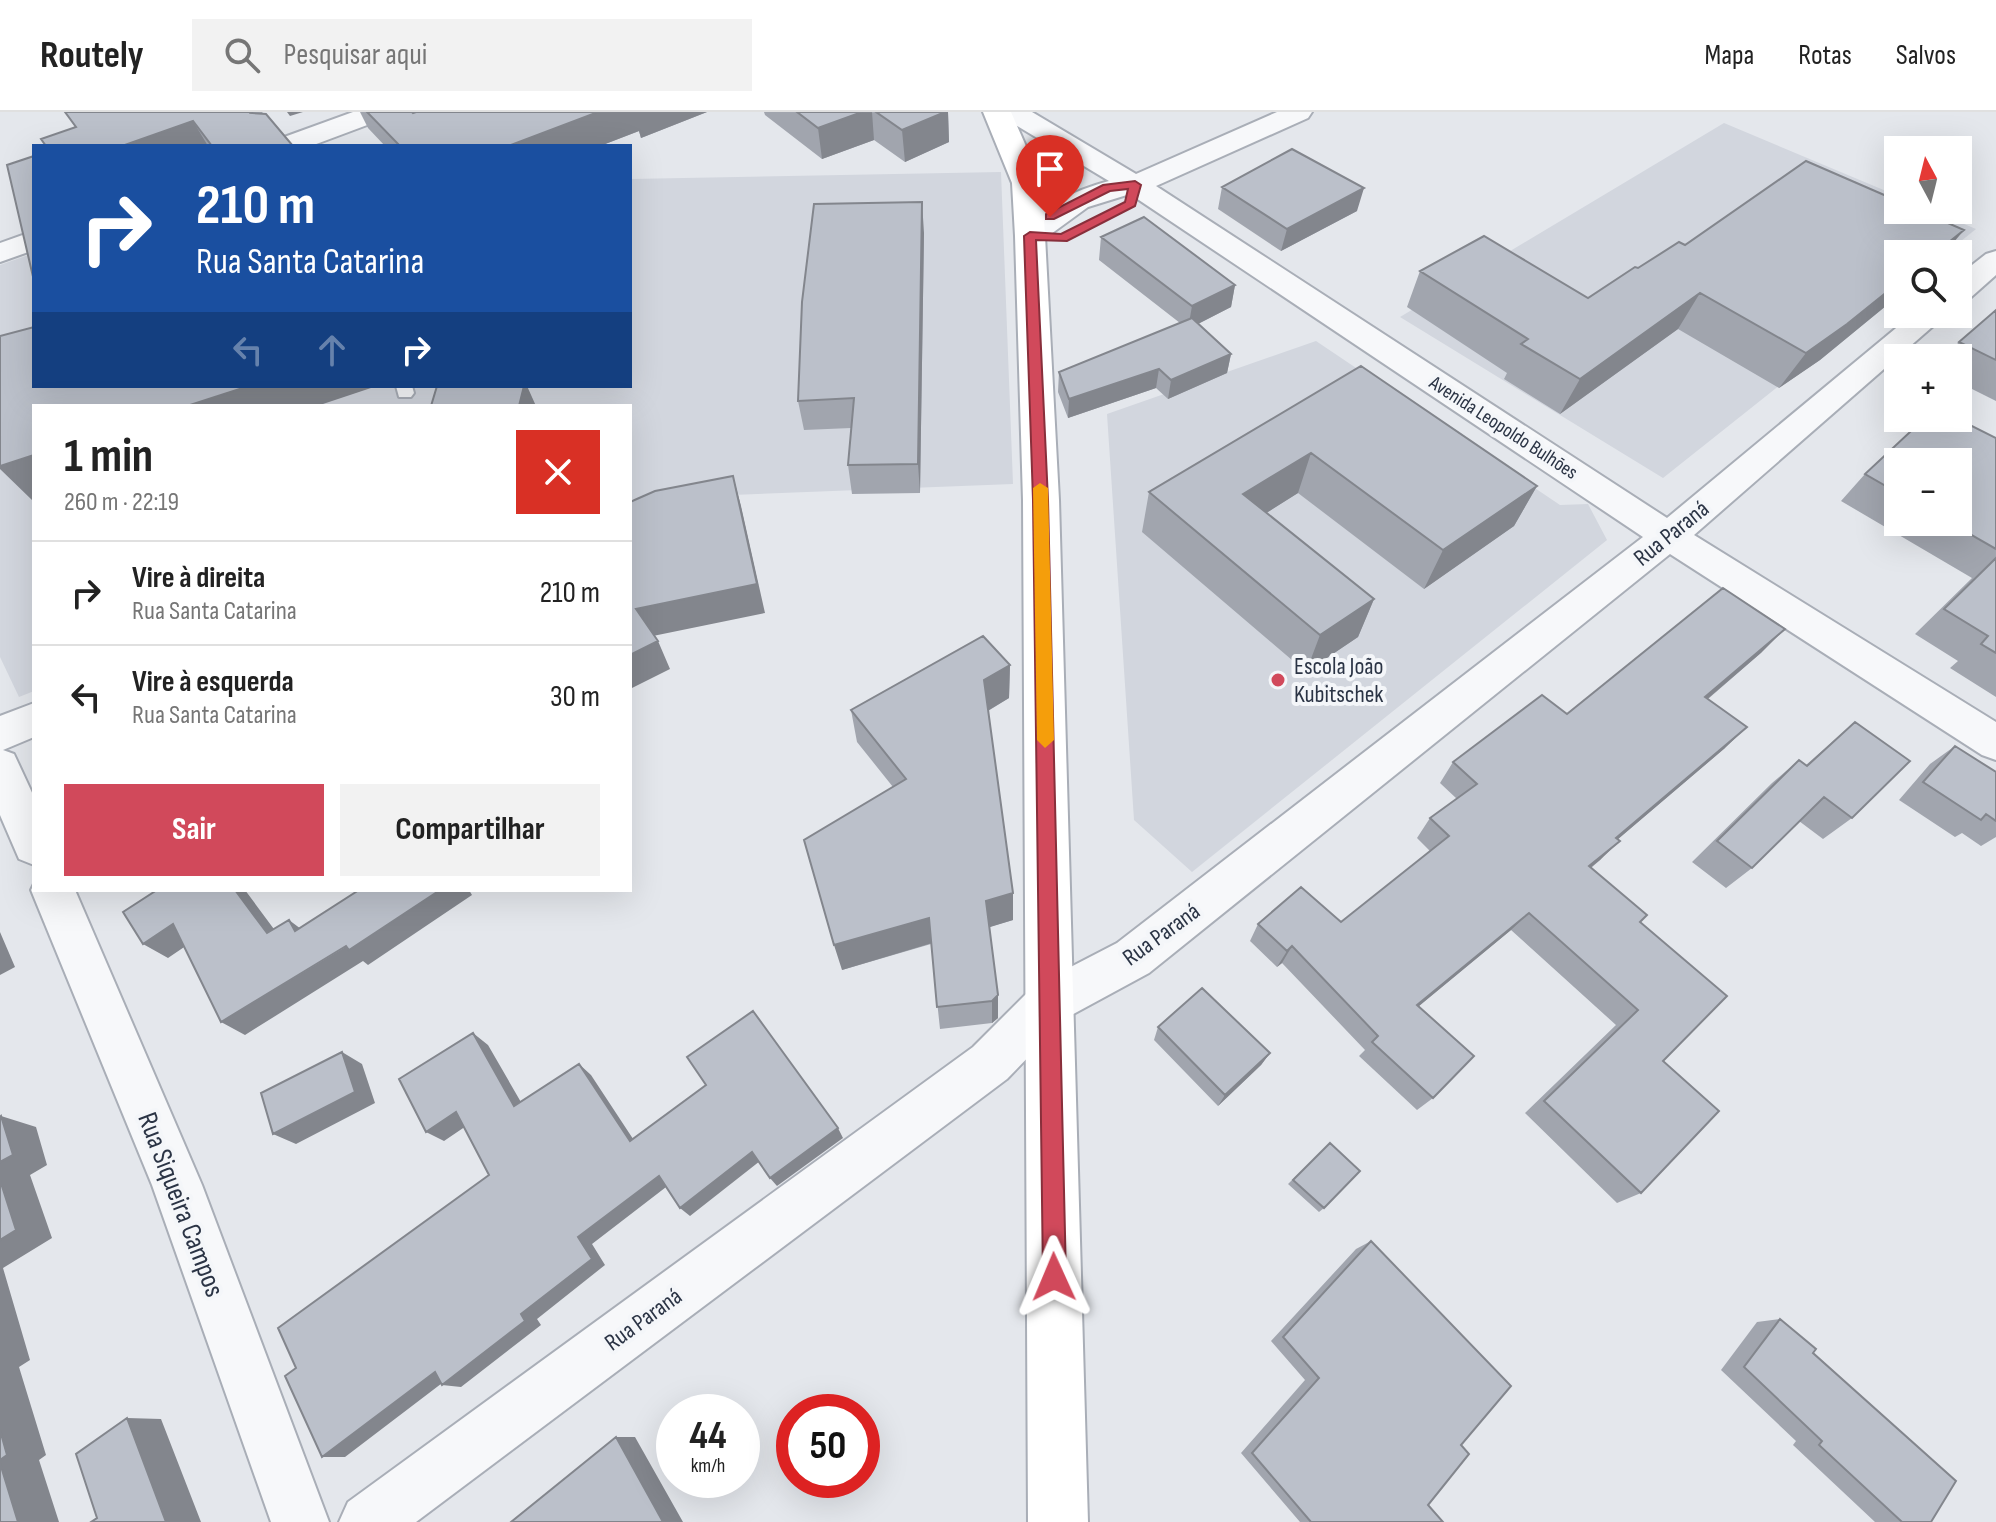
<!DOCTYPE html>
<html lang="pt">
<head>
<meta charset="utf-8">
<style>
	:root { --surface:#fff; --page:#f2f2f2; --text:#222; --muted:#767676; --line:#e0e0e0; --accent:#d1495b }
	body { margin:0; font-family:"Sofia Sans Condensed",sans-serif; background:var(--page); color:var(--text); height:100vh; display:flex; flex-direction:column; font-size:30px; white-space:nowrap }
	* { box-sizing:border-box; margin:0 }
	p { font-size:26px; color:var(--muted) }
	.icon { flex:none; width:44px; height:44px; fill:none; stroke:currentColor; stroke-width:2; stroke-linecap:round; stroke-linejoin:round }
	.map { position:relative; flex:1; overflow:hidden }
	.sheet { position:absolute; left:32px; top:292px; width:600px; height:488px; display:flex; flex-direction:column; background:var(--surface); border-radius:0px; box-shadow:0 8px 32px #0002 }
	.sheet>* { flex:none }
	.hud { position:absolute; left:32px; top:32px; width:600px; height:244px; border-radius:0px; box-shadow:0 8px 32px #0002; background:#1a4fa0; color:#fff; overflow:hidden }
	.needle { width:52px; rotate:353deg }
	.fabs { position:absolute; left:1884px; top:24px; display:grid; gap:16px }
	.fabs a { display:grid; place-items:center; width:88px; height:88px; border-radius:0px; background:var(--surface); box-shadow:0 8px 32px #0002; font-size:40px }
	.speed { position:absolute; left:656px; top:1282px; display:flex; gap:16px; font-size:40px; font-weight:700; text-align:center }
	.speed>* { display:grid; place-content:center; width:104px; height:104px; border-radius:50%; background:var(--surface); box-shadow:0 8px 32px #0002; line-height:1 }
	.speed small { font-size:20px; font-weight:400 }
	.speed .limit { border:12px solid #d22; background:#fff; color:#111 }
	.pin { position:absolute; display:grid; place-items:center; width:68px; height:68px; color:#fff; margin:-82px -34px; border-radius:50% 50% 50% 0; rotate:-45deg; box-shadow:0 0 8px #0007 }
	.pin .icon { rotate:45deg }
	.me { position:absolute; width:88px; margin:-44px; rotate:359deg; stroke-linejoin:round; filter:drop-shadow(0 0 6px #0008) }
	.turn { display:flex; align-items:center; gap:28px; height:168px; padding:0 32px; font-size:36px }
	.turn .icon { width:104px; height:104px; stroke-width:2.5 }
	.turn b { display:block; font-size:56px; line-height:68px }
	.lanes { display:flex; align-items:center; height:76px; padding:0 32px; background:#0003; justify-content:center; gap:40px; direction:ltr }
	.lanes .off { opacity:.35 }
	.round { display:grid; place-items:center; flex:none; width:84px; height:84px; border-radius:0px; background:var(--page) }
	.overview { display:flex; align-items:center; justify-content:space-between; height:136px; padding:0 32px }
	h1 { font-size:48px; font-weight:700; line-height:60px }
	.cta { display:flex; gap:16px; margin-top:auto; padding:16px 32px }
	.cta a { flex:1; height:92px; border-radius:0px; background:var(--accent); color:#fff; font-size:32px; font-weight:700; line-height:92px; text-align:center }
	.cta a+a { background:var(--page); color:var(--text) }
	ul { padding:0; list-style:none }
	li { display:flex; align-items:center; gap:24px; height:104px; padding:0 32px; border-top:2px solid var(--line) }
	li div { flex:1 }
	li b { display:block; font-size:30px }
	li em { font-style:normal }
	header { display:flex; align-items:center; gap:48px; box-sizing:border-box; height:112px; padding:0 40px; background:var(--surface); border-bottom:2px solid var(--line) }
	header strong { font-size:38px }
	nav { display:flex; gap:44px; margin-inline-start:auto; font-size:28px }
	.search { width:560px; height:72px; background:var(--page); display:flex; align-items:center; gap:20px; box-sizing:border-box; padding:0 28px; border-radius:0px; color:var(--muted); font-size:30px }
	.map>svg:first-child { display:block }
	.built { fill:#d2d6de }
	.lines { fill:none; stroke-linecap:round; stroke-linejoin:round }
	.lane-casing { stroke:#a9aeb7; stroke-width:4 }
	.street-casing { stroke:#a9aeb7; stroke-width:4 }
	.secondary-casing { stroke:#a9aeb7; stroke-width:4 }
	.lane { fill:#f7f8fa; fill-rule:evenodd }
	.street { fill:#f7f8fa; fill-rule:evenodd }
	.secondary { fill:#fff; fill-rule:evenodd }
	.wall { fill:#a1a5ae; fill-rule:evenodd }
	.shaded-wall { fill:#83868d }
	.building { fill:#bbc0ca; stroke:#83868d; stroke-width:2 }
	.route { fill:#d1495b; stroke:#882f3b; stroke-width:2 }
	.slow { fill:#f59e0b }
	.poi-dot { fill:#d1495b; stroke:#f4f6f9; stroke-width:3 }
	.labels { text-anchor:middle; stroke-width:8; stroke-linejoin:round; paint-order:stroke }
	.far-street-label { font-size:20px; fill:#2b3445; stroke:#f4f6f9 }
	.street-label { font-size:24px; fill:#2b3445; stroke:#f4f6f9 }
	.poi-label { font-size:24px; fill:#2b3445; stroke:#f4f6f9; text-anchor:start }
	.near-street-label { font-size:28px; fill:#2b3445; stroke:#f4f6f9 }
</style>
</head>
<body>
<header>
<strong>Routely</strong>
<div class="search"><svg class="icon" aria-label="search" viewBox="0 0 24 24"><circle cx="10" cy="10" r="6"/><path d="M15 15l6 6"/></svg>Pesquisar aqui</div>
<nav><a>Mapa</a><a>Rotas</a><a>Salvos</a></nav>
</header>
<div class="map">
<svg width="1996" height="1410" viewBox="0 0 1996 1410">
	<rect width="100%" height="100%" fill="#e4e7ec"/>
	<path class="built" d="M1724,11L1898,84V98H1931L1976,117L1945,142H1898V179L1663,366L1400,205Z
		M1001,60L1013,372L630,387V294H34V579L19,585L0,545V153L34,141V274H630V67Z
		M1316,229L1560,393L1588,392L1607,428L1192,760L1134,708L1107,302Z"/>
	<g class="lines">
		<defs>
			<path id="lane" d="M396,274H412L414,281L411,285H399Z"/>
			<path id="street" d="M353,0H390L386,6L311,34H273L276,28Z
				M1000,0H1032L1136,62L1277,0H1312L1308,6L1156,74L1667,406L1913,202H1947L1694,423L1996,610V648L1982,643L1670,442L1149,861L1066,906L1007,967L416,1410H339L348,1390L973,935L1034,874L1117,831L1643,425L1130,82L1088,95L1040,130L1030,133L1020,130L1016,124C1036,95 1076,78 1109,69L1004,6Z
				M34,119V138L0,150V131Z
				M1996,139V163L1969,187L1958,189V164L1986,142Z
				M34,591V625L3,638L14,642L34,685V753L19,747L0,703V604Z
				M34,772V778H75L202,1073L329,1410H271L152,1073L31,778Z"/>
			<path id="secondary" d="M983,0H1011L1042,71L1045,124L1059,388L1088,1410H1028L1023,388L1015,124L1012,71Z"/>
		</defs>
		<use href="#lane" class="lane-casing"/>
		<use href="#street" class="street-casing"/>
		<use href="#secondary" class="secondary-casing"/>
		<use href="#lane" class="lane"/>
		<use href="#street" class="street"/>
		<use href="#secondary" class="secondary"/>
	</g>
	<path class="wall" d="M65,0H262L293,34H46L76,16Z
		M360,0H412L413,1L416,0H707L641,26L639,19L600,34H385L368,16Z
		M764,0H948L949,30L905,50L874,28L822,47L765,3Z
		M1222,75L1357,99L1281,139L1218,97Z
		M924,121L920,381L852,382L848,353L851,316L804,318L798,289Z
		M1101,125L1235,173L1231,195L1198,212L1231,242L1227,261L1168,287L1156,276L1068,306L1058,280L1059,260L1180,211L1099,148Z
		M1685,133L1898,142V184L1820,248L1779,276L1678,217L1560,302L1504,267L1507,261L1407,195L1420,159L1588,186L1638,156Z
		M1996,198V289L1958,270V246H1945L1959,230Z
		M1361,254L1537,374L1514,414L1424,477L1298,381L1266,401L1374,487L1358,525L1306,560L1142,420L1149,380Z
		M1925,306H1956L1996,326V585L1950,556L1958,549L1915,522L1972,466L1841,389L1865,362ZM1898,350H1958V410H1898Z
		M1762,540L1708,587L1725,636L1618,727L1600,748L1591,756L1640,810L1663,949L1641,1081L1617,1091L1525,1001L1616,913L1511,818L1419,894L1433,986L1417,998L1359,944L1365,938L1282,851L1277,855L1250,829L1258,812L1341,810L1430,739L1417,726L1430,706L1457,687L1440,671L1453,650L1567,602Z
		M1010,553L1009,586L988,599L1013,781V808L989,815L998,906L992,911L940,917L931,832L842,858L893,675L857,630L851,598Z
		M1855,610L1852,706L1823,727L1799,709L1752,756L1726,776L1692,750L1772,671L1799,648L1806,653Z
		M1955,634L1996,660V725L1981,734L1962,721L1955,725L1899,688L1930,652Z
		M1158,915L1270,941L1261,953L1218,994L1154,928Z
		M1330,1031L1324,1096L1319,1100L1288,1072Z
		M1371,1129L1461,1333L1428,1393L1443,1410H1300L1241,1341L1305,1268L1271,1229L1356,1137Z
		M1780,1207L1813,1241L1931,1410H1875L1793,1333L1796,1329L1721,1258L1757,1210Z"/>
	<path class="shaded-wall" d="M287,0H303L290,4Z
		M598,0H707L641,26L639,19L600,34H508Z
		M862,0H872L874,28L822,47L818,16Z
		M945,0H948L949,30L905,50L902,18Z
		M193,9L208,34H122Z
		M1364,76L1357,99L1281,139L1287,117Z
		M922,90L924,121L920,381L918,352Z
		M1964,118L1944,142H1934Z
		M1898,171V184L1820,248L1779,276L1806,241Z
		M1235,173L1231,195L1188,217L1192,194Z
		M1700,181L1678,217L1560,302L1580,267Z
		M1231,242L1227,261L1168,287L1171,268Z
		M1159,257L1156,276L1068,306L1069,287Z
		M249,274H377L317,294H187Z
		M524,274H527L536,294H519Z
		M1311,341L1298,381L1233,422L1243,382Z
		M34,343V388H32L0,357V354Z
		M733,364L741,394L765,501L648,525L636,497Z
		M1537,374L1514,414L1424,477L1443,438Z
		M1374,487L1358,525L1306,560L1320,523Z
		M1785,517L1762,540L1684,607L1705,585Z
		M658,529L670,557L630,577V543Z
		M1010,553L1009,586L984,601V568Z
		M1747,615L1725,636L1597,745L1616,726Z
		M1620,729L1600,748L1570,772L1589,754Z
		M235,778H245L288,836L267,821Z
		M440,778H469L472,783L368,853L363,849L245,923L221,910Z
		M1013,781V808L987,816L986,789Z
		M1529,801L1511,818L1402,908L1417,893Z
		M929,806L932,831L842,858L834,833Z
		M289,808L309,823L295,819Z
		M173,812L196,827L168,846L143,832Z
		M0,820L15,855L0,863Z
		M1292,834L1282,851L1277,855L1287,839Z
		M998,883V906L992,911V889Z
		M473,921L488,933L529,1004L514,994Z
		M342,940L362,952L375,991L296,1032L273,1022Z
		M1270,941L1261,953L1218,994L1225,983Z
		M579,952L591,963L641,1039L630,1029Z
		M456,1000L472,1010L444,1029L426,1020Z
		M1,1004L36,1015L47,1053L30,1063L52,1126L3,1156L30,1248L19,1255L46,1343L39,1348L59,1410H18L0,1351V1050Z
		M838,1016L843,1026L777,1074L770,1066Z
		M752,1040L760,1049L690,1104L680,1096Z
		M659,1064L670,1072L592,1132L605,1153L537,1207L541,1213L461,1275L442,1273L578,1125Z
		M435,1260L454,1262L345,1345H322Z
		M127,1306L161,1307L201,1410H166Z
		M616,1325H635L683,1410H663Z"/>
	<path class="building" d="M65,0H252L251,1L266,2L293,34H212L193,9L122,34H46L41,27L76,15Z
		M367,0H412L413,1L416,0H598L508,34H400Z
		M797,0H862L818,16Z
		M876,0H945L902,18Z
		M1292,37L1364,76L1287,117L1222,75Z
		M34,44V169L7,53Z
		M1806,49L1898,89V98H1918L1964,118L1934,142H1898V171L1847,212L1806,241L1700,181L1580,267L1521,232L1528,227L1420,159L1484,124L1588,186L1635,155L1638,156L1679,130L1685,133Z
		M922,90L918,352L848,353L854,286L798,289L802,190L814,92Z
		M1144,105L1235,173L1192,194L1101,125Z
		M1996,198V248L1959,230Z
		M1192,206L1231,242L1171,268L1159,257L1069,287L1059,260Z
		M34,215V274H249L187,294H34V343L0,354V224Z
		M1361,254L1537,374L1443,438L1311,341L1243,382L1374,487L1320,523L1149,380Z
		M437,274H524L519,294H431Z
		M1925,306H1956L1996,326V437L1949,410H1958V350H1898V381L1865,362Z
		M733,364L757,472L636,497L658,529L630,543V390L655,379Z
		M1996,446V541L1981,532L1988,524L1944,497Z
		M1723,476L1785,517L1705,585L1747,615L1616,726L1620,729L1589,754L1647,803L1640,810L1727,884L1663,949L1719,999L1641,1081L1544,989L1638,898L1529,801L1417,893L1474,944L1433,986L1372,930L1378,924L1292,834L1287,839L1258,812L1301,775L1341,810L1449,724L1430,706L1477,672L1453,650L1542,583L1567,602Z
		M983,524L1010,553L984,568L1013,781L986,789L998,883L992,889L937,895L929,806L834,833L804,728L906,667L851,598Z
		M1855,610L1910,649L1852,706L1824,685L1752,756L1717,729L1799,648L1807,654Z
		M1955,634L1996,660V709L1986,702L1981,708L1923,670Z
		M157,778H235L267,821L289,808L295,819L359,778H440L349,838L346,834L221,910L173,812L143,832L123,800Z
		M1202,876L1270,941L1225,983L1158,915Z
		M753,899L838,1016L770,1066L752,1040L680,1096L659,1064L578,1125L592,1147L521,1202L525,1209L442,1273L435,1260L322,1345L285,1264L296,1256L278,1216L489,1063L456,1000L426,1020L399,967L473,921L514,994L579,952L630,1029L706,973L687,945Z
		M342,940L355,980L273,1022L261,981Z
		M1,1004L13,1043L0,1050V1005Z
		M1330,1031L1360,1059L1324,1096L1293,1068Z
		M0,1068L16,1118L0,1128Z
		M1371,1129L1511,1274L1461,1333L1469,1342L1428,1393L1443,1410H1311L1252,1341L1319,1266L1283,1225Z
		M1780,1207L1816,1237L1813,1241L1956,1369L1931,1410H1902L1819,1333L1822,1329L1744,1255Z
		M127,1306L166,1410H91L97,1406L76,1342Z
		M0,1318L7,1343L0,1348Z
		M616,1325L663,1410H511Z
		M0,1351L18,1410H0Z"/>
	<path class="route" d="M1135,69L1141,73L1135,94L1067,129L1036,128L1048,388L1066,1165L1062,1173L1054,1177L1046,1173L1043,1165L1033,388L1024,124L1030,120L1061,122L1125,90L1128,77L1110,79L1054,107H1046V102L1103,73Z"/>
	<path class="slow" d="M1040,371L1048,376L1054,628L1045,636L1037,628L1033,376Z"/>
	<circle class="poi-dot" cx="1278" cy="568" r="8"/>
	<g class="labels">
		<g class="far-street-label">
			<text transform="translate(1504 315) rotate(33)" y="7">Avenida Leopoldo Bulhões</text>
		</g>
		<g class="street-label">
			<text transform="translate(1671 421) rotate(-39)" y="8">Rua Paraná</text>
			<text transform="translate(1161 822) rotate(-36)" y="8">Rua Paraná</text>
			<text transform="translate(643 1207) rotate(-36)" y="8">Rua Paraná</text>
		</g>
		<g class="poi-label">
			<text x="1294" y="562">Escola João<tspan x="1294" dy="28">Kubitschek</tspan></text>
		</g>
		<g class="near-street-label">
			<text transform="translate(182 1092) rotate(69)" y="10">Rua Siqueira Campos</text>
		</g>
	</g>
</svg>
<div class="fabs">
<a><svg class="needle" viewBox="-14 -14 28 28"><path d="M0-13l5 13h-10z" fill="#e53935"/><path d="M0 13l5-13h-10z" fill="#767676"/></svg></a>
<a><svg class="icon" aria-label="search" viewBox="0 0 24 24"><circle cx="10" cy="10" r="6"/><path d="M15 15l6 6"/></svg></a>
<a>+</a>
<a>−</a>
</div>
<div class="speed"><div>44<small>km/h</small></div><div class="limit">50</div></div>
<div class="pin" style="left:1050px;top:105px;background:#d93025"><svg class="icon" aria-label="arrive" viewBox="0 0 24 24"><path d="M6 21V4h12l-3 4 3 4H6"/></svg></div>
<svg class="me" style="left:1054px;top:1165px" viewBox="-20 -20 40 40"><path d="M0-17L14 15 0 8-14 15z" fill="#d1495b" stroke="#fff" stroke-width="4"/></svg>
<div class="hud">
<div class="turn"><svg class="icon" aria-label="right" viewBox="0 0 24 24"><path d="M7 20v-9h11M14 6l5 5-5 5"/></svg><div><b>210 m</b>Rua Santa Catarina</div></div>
<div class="lanes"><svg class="icon off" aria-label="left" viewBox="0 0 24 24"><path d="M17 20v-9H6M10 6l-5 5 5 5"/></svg><svg class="icon off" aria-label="ahead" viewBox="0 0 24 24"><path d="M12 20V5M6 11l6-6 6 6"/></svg><svg class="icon" aria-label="right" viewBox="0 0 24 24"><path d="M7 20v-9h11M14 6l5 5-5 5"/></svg></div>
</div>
<section class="sheet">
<div class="overview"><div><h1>1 min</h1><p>260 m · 22:19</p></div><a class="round" style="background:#d93025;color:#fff"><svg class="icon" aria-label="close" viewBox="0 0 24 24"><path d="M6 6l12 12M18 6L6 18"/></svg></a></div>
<ul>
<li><svg class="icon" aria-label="right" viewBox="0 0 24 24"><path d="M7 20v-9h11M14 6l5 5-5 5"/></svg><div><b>Vire à direita</b><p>Rua Santa Catarina</p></div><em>210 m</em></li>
<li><svg class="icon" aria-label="left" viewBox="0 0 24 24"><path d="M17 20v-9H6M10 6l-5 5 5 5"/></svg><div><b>Vire à esquerda</b><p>Rua Santa Catarina</p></div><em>30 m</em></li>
</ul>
<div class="cta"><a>Sair</a><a>Compartilhar</a></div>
</section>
</div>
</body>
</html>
